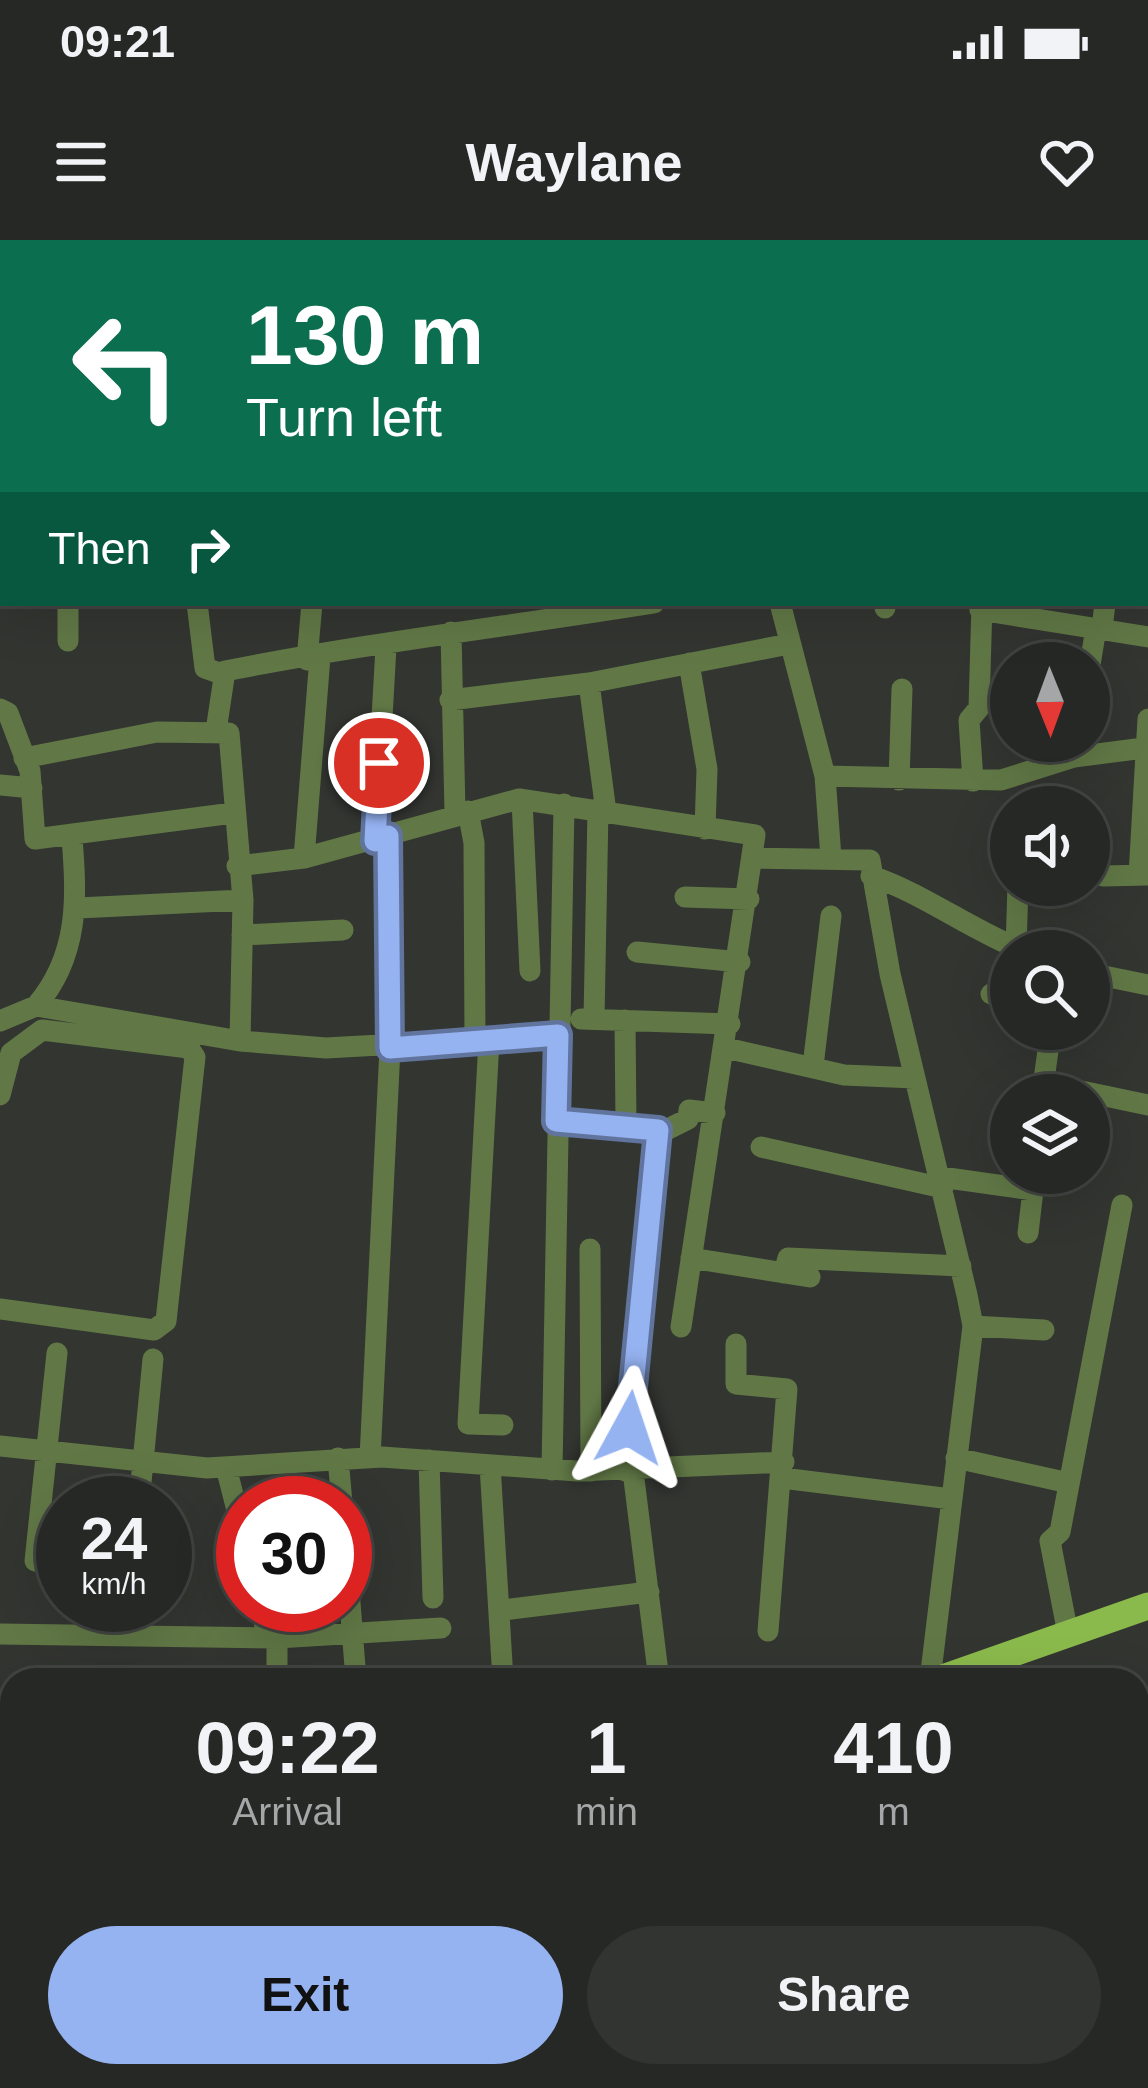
<!DOCTYPE html>
<html lang="en">
<head>
<meta charset="utf-8">
<style>
	:root { --surface:#262825; --page:#323432; --text:#f1f3f6; --muted:#a4a6a7; --line:#424442; --accent:#95b2f1 }
	body { margin:0; font-family:Arial,sans-serif; background:var(--page); color:var(--text); height:100vh; display:flex; flex-direction:column; font-size:45px; white-space:nowrap }
	* { box-sizing:border-box; margin:0 }
	p { font-size:39px; color:var(--muted) }
	.icon { flex:none; width:66px; height:66px; fill:none; stroke:currentColor; stroke-width:2; stroke-linecap:round; stroke-linejoin:round }
	.map { position:relative; flex:1; overflow:hidden }
	.side { position:absolute; left:0px; top:1428px; width:1149px; height:420px; display:flex; flex-direction:column; background:var(--surface); border-radius:36px 36px 0 0; box-shadow:0 12px 48px #0002,0 0 0 3px var(--line) }
	.side>* { flex:none }
	.top-card { position:absolute; left:0px; top:0px; width:1149px; height:366px; box-shadow:0 12px 48px #0002,0 0 0 3px var(--line); background:#0b6e4f; color:#fff; overflow:hidden }
	.needle { width:78px; rotate:179deg }
	.controls { position:absolute; left:990px; top:402px; display:grid; gap:24px }
	.controls a { display:grid; place-items:center; width:120px; height:120px; border-radius:50%; background:var(--surface); box-shadow:0 12px 48px #0002,0 0 0 3px var(--line); font-size:60px }
	.speed { position:absolute; left:36px; top:1236px; display:flex; gap:24px; font-size:60px; font-weight:700; text-align:center }
	.speed>* { display:grid; place-content:center; width:156px; height:156px; border-radius:50%; background:var(--surface); box-shadow:0 12px 48px #0002,0 0 0 3px var(--line); line-height:1 }
	.speed small { font-size:30px; font-weight:400 }
	.speed .limit { border:18px solid #d22; background:#fff; color:#111 }
	.pin { position:absolute; display:grid; place-items:center; width:102px; height:102px; color:#fff; margin:-51px; border:6px solid #fff; border-radius:50%; box-shadow:0 3px 12px #0007 }
	.me { position:absolute; width:132px; margin:-66px; rotate:5deg; stroke-linejoin:round; filter:drop-shadow(0 0 9px #0008) }
	.turn { display:flex; align-items:center; gap:42px; height:252px; padding:0 48px; font-size:54px }
	.turn .icon { width:156px; height:156px; stroke-width:2.5 }
	.turn b { display:block; font-size:84px; line-height:102px }
	.then { display:flex; align-items:center; height:114px; padding:0 48px; background:#0003; gap:24px; font-size:45px }
	.eta { display:flex; justify-content:space-evenly; align-items:center; height:204px; text-align:center }
	.eta b { font-size:72px; font-weight:800; line-height:84px }
	.cta { display:flex; gap:24px; margin-top:auto; padding:24px 48px }
	.cta a { flex:1; height:138px; border-radius:72px; background:var(--accent); color:#111; font-size:48px; font-weight:800; line-height:138px; text-align:center }
	.cta a+a { background:var(--page); color:var(--text) }
	.status { display:flex; justify-content:space-between; align-items:center; height:84px; padding:0 60px; background:var(--surface); direction:ltr }
	.status svg { height:33px; fill:currentColor }
	header { display:flex; justify-content:space-between; align-items:center; height:156px; padding:0 48px; background:var(--surface); font-size:54px; font-weight:800 }
	.map>svg:first-child { display:block }
	.lines { fill:none; stroke-linecap:round; stroke-linejoin:round }
	.minor { stroke:#617846; stroke-width:21 }
	.major { stroke:#8bba4c; stroke-width:27 }
	.route-casing { stroke:#61749d; stroke-width:30 }
	.route { stroke:#95b2f1; stroke-width:21 }
</style>
</head>
<body>
<div class="status"><b>09:21</b><svg viewBox="0 0 49 12"><path d="M0 12V9h3v3zM5 12V6h3v6zM10 12V3h3v9zM15 12V0h3v12zM26 1h20v11H26zM47 4h2v5h-2z"/></svg></div>
<header><svg class="icon" aria-label="menu" viewBox="0 0 24 24"><path d="M4 6h16M4 12h16M4 18h16"/></svg>Waylane<svg class="icon" aria-label="heart" viewBox="0 0 24 24"><path d="M12 20l-8-8c-3-5 5-10 8-4 3-6 11-1 8 4z"/></svg></header>
<div class="map">
<svg width="1148" height="1848" viewBox="0 0 1148 1848">
	<rect width="100%" height="100%" fill="#333531"/>
	<g class="lines">
		<path class="minor" d="M220,0L221,3
			M317,0L318,3
			M485,0L486,3
			M714,0L715,3
			M104,3L109,0
			M1146,46L1148,30
			M0,66L3,64
			M1146,101H1148
			M0,155L3,160
			M1146,191H1148
			M197,363L205,428L222,434
			M780,363L825,536L831,618
			M885,363V368
			M980,370L1148,397
			M1102,389L1105,363
			M451,392L455,573
			M68,401V363
			M307,420L312,363
			M689,423L707,529L705,589
			M1089,431L1096,388
			M589,443L606,572
			M450,460L589,443L789,404
			M0,469L8,473L30,531L35,599L233,573
			M216,491L225,431C367,403 511,386 654,363
			M24,518L157,492L229,493L243,660L240,801
			M825,536L1001,540L1074,517L1144,508
			M899,540L902,449
			M973,541L969,480L979,468L982,363
			M0,545L32,548
			M522,560L530,731
			M468,571L474,603L475,802
			M375,601L386,407
			M304,618L320,417
			M752,618L870,620L890,734L967,1055L973,1086L930,1440
			M237,626L304,618L519,559L755,595L681,1087
			M1139,635L1148,479
			M871,636C923,653 969,689 1024,711
			M1103,636L1148,635
			M685,657L749,659
			M78,668L243,660
			M242,695L343,690
			M1016,708L1018,645
			M637,712L740,722
			M1089,733L1148,745
			M991,754L1011,760
			M36,766C79,716 77,659 72,598
			M581,779L730,784
			M594,779L598,569
			M625,780L626,885
			M0,781L36,766L240,801L326,808L558,795
			M489,800L468,1184L503,1185
			M726,808L844,835L915,838
			M813,826L831,676
			M1043,843L1148,865
			M1042,854L1051,789
			M0,855L11,813L42,790L189,808L195,817L166,1081L154,1090L0,1069
			M556,881L664,891L688,879L689,870L715,873
			M761,907L943,948
			M941,937L1033,950
			M1028,993L1035,933
			M590,1009L591,1231
			M691,1018L810,1037
			M784,1033L788,1018L961,1026
			M973,1086L1044,1090
			M736,1104V1144L787,1149L768,1391
			M0,1206L207,1228L382,1217L577,1231L784,1222
			M338,1218L342,1263
			M370,1218L390,808L388,596
			M956,1218L1069,1243
			M429,1220L433,1358
			M490,1225L503,1440
			M226,1227L243,1294
			M552,1230L564,564
			M625,1231L658,890
			M633,1231L659,1440
			M782,1238L951,1259
			M139,1263L153,1119
			M345,1298L356,1440
			M35,1321L57,1113
			M260,1365L268,1398
			M503,1370L649,1352
			M0,1394L277,1398L441,1388
			M1068,1394L1050,1301L1060,1292L1122,965
			M277,1398V1440
			M204,1836L208,1848"/>
		<path class="major" d="M937,1440L1148,1366
			M0,1748L12,1744
			M0,1769L12,1765
			M811,1848L813,1836
			M842,1848L844,1836"/>
	</g>
	<g class="lines">
		<defs>
			<path id="route" d="M379,523L375,601L388,596L390,808L558,795L556,881L658,890L629,1188"/>
		</defs>
		<use href="#route" class="route-casing"/>
		<use href="#route" class="route"/>
	</g>
</svg>
<div class="controls">
<a><svg class="needle" viewBox="-14 -14 28 28"><path d="M0-13l5 13h-10z" fill="#e53935"/><path d="M0 13l5-13h-10z" fill="#a4a6a7"/></svg></a>
<a><svg class="icon" aria-label="sound" viewBox="0 0 24 24"><path d="M4 9h4l5-4v14l-5-4H4zM17 9q2 3 0 6"/></svg></a>
<a><svg class="icon" aria-label="search" viewBox="0 0 24 24"><circle cx="10" cy="10" r="6"/><path d="M15 15l6 6"/></svg></a>
<a><svg class="icon" aria-label="layers" viewBox="0 0 24 24"><path d="M12 4l9 5-9 5-9-5zM3 14l9 5 9-5"/></svg></a>
</div>
<div class="speed"><div>24<small>km/h</small></div><div class="limit">30</div></div>
<div class="pin" style="left:379px;top:523px;background:#d93025"><svg class="icon" aria-label="arrive" viewBox="0 0 24 24"><path d="M6 21V4h12l-3 4 3 4H6"/></svg></div>
<svg class="me" style="left:629px;top:1188px" viewBox="-20 -20 40 40"><path d="M0-17L14 15 0 8-14 15z" fill="#95b2f1" stroke="#fff" stroke-width="4"/></svg>
<div class="top-card">
<div class="turn"><svg class="icon" aria-label="left" viewBox="0 0 24 24"><path d="M17 20v-9H6M10 6l-5 5 5 5"/></svg><div><b>130 m</b>Turn left</div></div>
<div class="then">Then<svg class="icon" aria-label="right" viewBox="0 0 24 24"><path d="M7 20v-9h11M14 6l5 5-5 5"/></svg></div>
</div>
<section class="side">
<div class="eta">
<div><b>09:22</b><p>Arrival</p></div>
<div><b>1</b><p>min</p></div>
<div><b>410</b><p>m</p></div>
</div>
<div class="cta"><a>Exit</a><a>Share</a></div>
</section>
</div>
</body>
</html>
